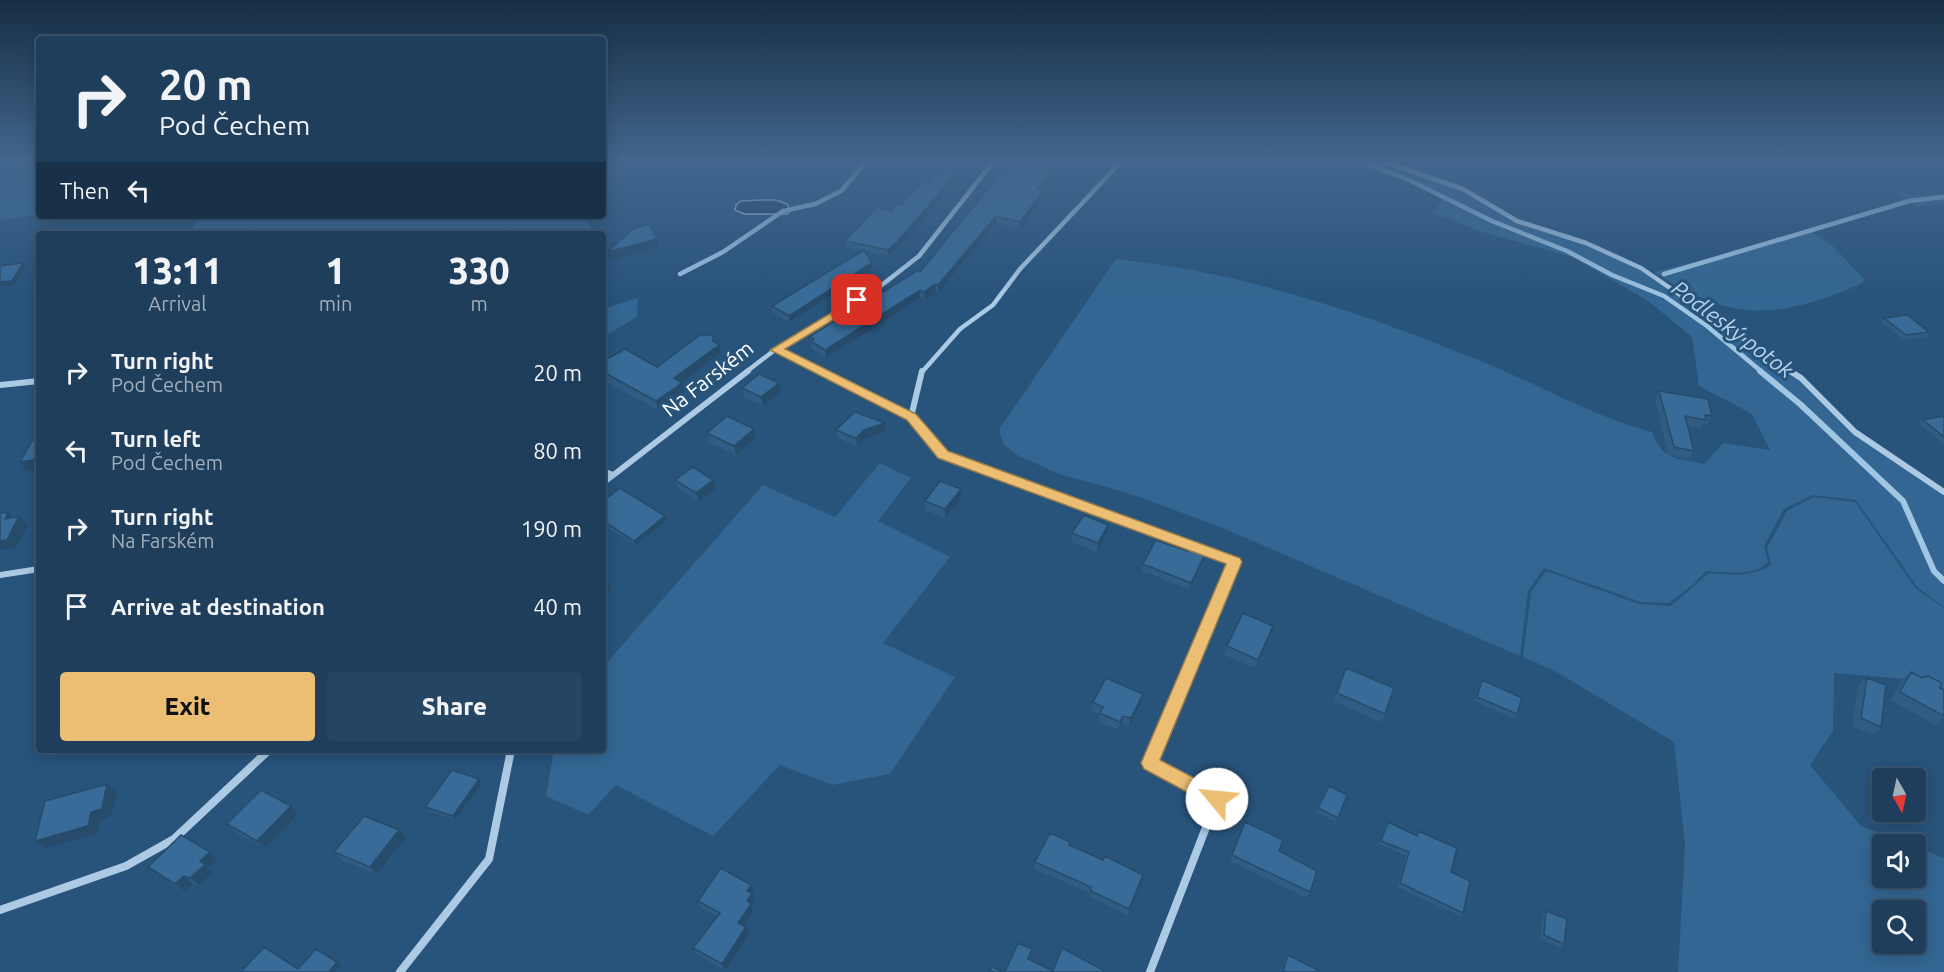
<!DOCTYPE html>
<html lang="en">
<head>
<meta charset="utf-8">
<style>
	:root { --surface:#1e3e5c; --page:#264562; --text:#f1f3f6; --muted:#a1aebb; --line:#3c5772; --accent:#ebbe73 }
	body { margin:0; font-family:Ubuntu,sans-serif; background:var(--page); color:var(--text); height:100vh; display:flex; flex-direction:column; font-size:22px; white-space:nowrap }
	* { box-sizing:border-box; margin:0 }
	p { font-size:20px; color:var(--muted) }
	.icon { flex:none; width:33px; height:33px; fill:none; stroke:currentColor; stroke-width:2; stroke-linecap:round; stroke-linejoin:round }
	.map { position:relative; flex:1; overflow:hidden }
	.drawer { position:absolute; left:36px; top:231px; width:570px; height:522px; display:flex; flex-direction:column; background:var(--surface); border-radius:6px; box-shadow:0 3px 15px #0003,0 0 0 2px var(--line) }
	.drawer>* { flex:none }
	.guide { position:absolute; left:36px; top:36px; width:570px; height:183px; border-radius:6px; box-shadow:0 3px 15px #0003,0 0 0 2px var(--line); background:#1e3e5c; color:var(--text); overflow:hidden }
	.needle { width:39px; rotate:171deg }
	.buttons { position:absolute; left:1872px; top:768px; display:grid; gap:12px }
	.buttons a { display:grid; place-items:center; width:54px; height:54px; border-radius:6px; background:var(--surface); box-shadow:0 3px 15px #0003,0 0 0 2px var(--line); font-size:30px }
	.pin { position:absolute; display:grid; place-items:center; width:51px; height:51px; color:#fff; margin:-26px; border-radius:12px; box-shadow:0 3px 9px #0006 }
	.me { position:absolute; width:66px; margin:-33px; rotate:298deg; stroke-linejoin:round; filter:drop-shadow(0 0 4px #0008) }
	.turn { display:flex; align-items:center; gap:21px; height:126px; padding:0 24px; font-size:27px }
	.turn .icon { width:78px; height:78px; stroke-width:2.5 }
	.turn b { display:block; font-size:42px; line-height:51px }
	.then { display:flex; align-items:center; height:57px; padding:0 24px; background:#0003; gap:12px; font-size:22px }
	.eta { display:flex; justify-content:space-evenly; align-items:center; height:102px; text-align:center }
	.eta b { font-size:36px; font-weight:800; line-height:42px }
	.cta { display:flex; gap:12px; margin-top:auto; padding:12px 24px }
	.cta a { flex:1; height:69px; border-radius:6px; background:var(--accent); color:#111; font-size:24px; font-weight:800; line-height:69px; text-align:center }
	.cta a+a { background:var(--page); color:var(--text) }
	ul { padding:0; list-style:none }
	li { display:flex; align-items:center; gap:18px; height:78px; padding:0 24px }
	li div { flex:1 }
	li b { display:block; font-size:22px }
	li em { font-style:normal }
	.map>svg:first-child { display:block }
	.green { fill:#336692; fill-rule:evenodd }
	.water { fill:#1c3d5c; stroke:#a1c6e4; stroke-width:1.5 }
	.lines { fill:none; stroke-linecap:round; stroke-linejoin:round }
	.stream-far1 { stroke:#a1c6e4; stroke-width:4.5 }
	.stream { stroke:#a1c6e4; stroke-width:6 }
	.minor-far2 { stroke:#accae4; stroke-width:4.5 }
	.minor-far1 { stroke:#accae4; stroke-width:6 }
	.minor { stroke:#accae4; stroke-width:8 }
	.wall { fill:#305c83 }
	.shaded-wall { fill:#274b6a }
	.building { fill:#386b98; stroke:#274b6a; stroke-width:1.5 }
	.route { fill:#ebbe73; stroke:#997c4b; stroke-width:1.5 }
	.labels { text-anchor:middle; stroke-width:6; stroke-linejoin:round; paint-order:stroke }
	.street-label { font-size:21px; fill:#fff; stroke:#28537b }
	.water-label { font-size:22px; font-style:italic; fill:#b7d4ec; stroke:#28537b }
</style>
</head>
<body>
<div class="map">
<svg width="1944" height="972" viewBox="0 0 1944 972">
	<rect width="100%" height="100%" fill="#28537b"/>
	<path class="green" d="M0,162H39V215L0,220Z
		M1347,162H1381L1461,190L1517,222L1585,245L1639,268L1798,379L1852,432L1944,496V607L1918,588L1856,500L1812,495L1784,509L1764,546L1768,562C1755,577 1724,572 1706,571L1694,584L1669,603L1641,602L1544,568L1528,591L1520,656L1218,526L1125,492L1059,474L1017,455L1004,445L1000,434V428L1116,259C1245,272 1369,315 1488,364C1543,387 1595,417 1652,432C1663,461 1676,458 1704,464L1723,443L1770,450L1752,414L1699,386L1692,337L1648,301L1573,257L1483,232L1431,213L1443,199L1408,181Z
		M1892,188L1912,195L1944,194V203L1917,207Z
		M199,216H584L595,234H177L191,232Z
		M1812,232L1833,246L1864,279L1863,283C1779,319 1733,324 1654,272Z
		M638,298L637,317L603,337V309Z
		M880,463L911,478L878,521L950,557L883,643L955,677L890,774L832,785L780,765L713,836L616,785L588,815L546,796L554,750H603V667L763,485L835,517Z
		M1814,497L1855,502L1916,589L1944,608V696L1918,680L1834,673L1833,731L1810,765L1861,826L1909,844H1882V878H1916V847L1944,858V972H1678L1685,845L1674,742L1553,670L1523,657L1531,592L1546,571L1639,604L1671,606L1709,573C1726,575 1759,577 1771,564L1767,548L1787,511ZM1882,910H1916V944H1882Z"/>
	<path class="water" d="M761,200H776L787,204L790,209L788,214H744L735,210L736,205L741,201Z"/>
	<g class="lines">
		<path class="stream-far1" d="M1363,162L1411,181L1492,221L1567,251L1612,275L1664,296L1707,326L1762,372
			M680,274L723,252L783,211L815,204L841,191L866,162
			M1664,274L1909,201L1944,197"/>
		<path class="stream" d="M1760,371L1800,404L1903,501L1934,571L1944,581"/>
		<path class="minor-far2" d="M1385,162L1463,189L1517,221L1586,243L1641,268L1792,372
			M776,349L822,372
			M746,372L776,349L878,288L919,256L993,162
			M922,372L960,329L993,305L1020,269L1121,162"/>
		<path class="minor-far1" d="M819,371L911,417L943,454L1235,562L1203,637
			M1790,371L1801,378L1855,432L1944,492
			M0,385L39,381
			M911,417L922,371
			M603,471L613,475
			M603,483L748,371
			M0,575L39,569"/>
		<path class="minor" d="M0,910L126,866L174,839L269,750
			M400,972L489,859L511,750
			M1150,972L1217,799L1150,763L1204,635"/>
	</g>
	<path class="wall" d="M751,162L749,171H726L725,167Z
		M946,162H972L897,249L888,256L864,251L872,269L789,322L773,313L772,306L863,251L845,247V241L902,204L929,182Z
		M1010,162H1066L1043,190V197L1020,229L996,223L938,293L936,292L925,300L920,298L826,358L812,349L810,336L920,272Z
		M1884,318L1929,332L1926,337L1903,340L1881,322Z
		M713,335L714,342L721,353L682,383L684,391L658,410L603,380V361L657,367Z
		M742,388L780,392L763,406L744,397Z
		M1659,391L1712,416L1707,424H1703L1700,428L1688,426L1694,451L1689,459L1668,455L1655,399Z
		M1944,416V444L1919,424L1923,420Z
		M885,423L886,431L865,439L857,447L838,438L836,430Z
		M707,433L755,438L736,455L709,442Z
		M675,480L716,489L699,502L678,489Z
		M961,498L945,518L925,510V501Z
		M603,501L665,516L667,520L636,545L603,525Z
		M1108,525L1107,533L1097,552L1071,542L1072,533Z
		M1207,550L1205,557L1189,589L1142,571L1143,564L1187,551Z
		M1273,626L1255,668L1224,655L1227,646Z
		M1346,668L1385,714L1381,722L1333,701Z
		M1911,672L1944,690V717L1935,725L1891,700L1902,681Z
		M1867,678L1881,727L1872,735L1852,726L1858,686Z
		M1482,680L1517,714L1514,719L1475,701L1480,684Z
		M1143,694L1141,702L1129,726L1122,724L1119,730L1098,722L1100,714L1092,710L1093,702Z
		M482,783L455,820L428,811L425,807Z
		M1329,786L1338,818L1336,822L1316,812Z
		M291,806L298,814L265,848L235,832L227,824Z
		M1245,822L1279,851L1310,892L1307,898L1230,861Z
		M1388,822L1416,835L1418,831L1451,872L1463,913L1460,916L1397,887L1406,856L1379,844L1385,825Z
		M406,838L376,874L341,860L334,852Z
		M1070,846L1142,881L1128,915L1090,897V893L1034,869L1035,862Z
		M210,852L218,859L208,868L213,872L199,885L193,884L184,891L157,874L148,867Z
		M753,893L752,894L755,900L751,906L753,911L744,926L746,927L749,934L725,971L697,954L693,948L717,917L701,908L698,901Z
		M1546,911L1564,944L1560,948L1540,939L1543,915Z
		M1288,955L1318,972H1282L1284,962Z"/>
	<path class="shaded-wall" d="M967,162H972L897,249L888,256V250Z
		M1060,162H1066L1038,196V189Z
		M1044,190L1043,197L1020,229V222Z
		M996,216V223L938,293V285Z
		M657,239L659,247L609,261L607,252Z
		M23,263L26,267L15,285L0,287V282Z
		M872,263V269L789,322V316Z
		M935,284L936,292L925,300L924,292Z
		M920,290V298L826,358L825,350Z
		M713,335L715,344L719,345L721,353L676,387L674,378L713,341Z
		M682,383L684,391L658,410L656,401Z
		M779,383L780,392L763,406L761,397Z
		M885,423L886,431L865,439L857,447L856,438L864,430Z
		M754,429L755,438L736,455L734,446Z
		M39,459V469L28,471L20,462Z
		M713,480L716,489L699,502L696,493Z
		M961,489V498L945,518V509Z
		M8,512L16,521L5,519Z
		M19,516L28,525L15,548L0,550V541Z
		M665,516L667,520L636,545L634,541Z
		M1108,525L1107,533L1097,552L1098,543Z
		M1207,550L1205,557L1189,589L1191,583Z
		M605,565L608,572L603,576V566Z
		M608,583L611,590L603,596V587Z
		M1273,626L1270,634L1255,668L1258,660Z
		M1143,694L1141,702L1129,726L1131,718Z
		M1123,716L1122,724L1119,730L1120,722Z
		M479,779L482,783L455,820L453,816Z
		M107,784L117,792L111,816L101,820L97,834L45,848L35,841L91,812Z
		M291,806L298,814L265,848L257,841Z
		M399,830L406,838L376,874L370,867Z
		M210,852L218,859L208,868L213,872L199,885L190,878L200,861Z
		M1143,875L1142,881L1128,915L1129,909Z
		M184,876L193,884L184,891L175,884Z
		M751,885L755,900L751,906L753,911L741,930L738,923L747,891Z
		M746,927L749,934L725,971L722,964Z
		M337,962L341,965L335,972H329Z"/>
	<path class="building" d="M726,162H749L748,166L725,167Z
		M946,162H967L897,242L888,250L845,241L877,207L891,211L898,203L902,204L923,181L929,182Z
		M1010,162H1060L1038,189L1044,190L1020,222L996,216L938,285L935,284L924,292L920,290L825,350L811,341L814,339L810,336L917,271L920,272Z
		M649,224L657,239L607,252L633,229Z
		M864,250L872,263L789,316L772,306Z
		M23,263L12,281L0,282V266Z
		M1907,315L1929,332L1906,335L1884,318Z
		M700,335H713V341L719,345L674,378L682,383L656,401L603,372V361L625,349L657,367Z
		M759,374L779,383L761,397L742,388Z
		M1659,391L1708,399L1712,416L1705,415L1706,420L1685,416L1694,451L1674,447Z
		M855,412L885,423L864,430L856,438L836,430Z
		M727,416L754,429L734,446L707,433Z
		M1944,416V437L1923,420Z
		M39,440V459L20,462L32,441Z
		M693,467L713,480L696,493L675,480Z
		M940,481L961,489L945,509L925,501Z
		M620,488L665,516L634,541L603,521V501Z
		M8,512L5,519L19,516L7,540L0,541V513Z
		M1084,515L1108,525L1098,543L1072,533Z
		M1156,540L1187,551L1190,544L1207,550L1191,583L1143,564Z
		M603,578L608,583L603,587Z
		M1243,613L1273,626L1258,660L1227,646Z
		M1346,668L1394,688L1385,714L1337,693Z
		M1911,672L1922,678L1928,676L1942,683L1940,688L1944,690V716L1900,692Z
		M1106,678L1143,694L1131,718L1123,716L1120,722L1100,713L1103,707L1093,702Z
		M1867,678L1886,685L1881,727L1861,718Z
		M1482,680L1522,698L1517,714L1477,697Z
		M452,770L479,779L453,816L425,807Z
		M107,784L102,809L91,812L88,826L35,841L45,801Z
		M1329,786L1347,795L1338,818L1318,808Z
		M261,790L291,806L257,841L227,824Z
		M364,816L399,830L370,867L334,852Z
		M1245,822L1283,840L1279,851L1317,871L1310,892L1232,855Z
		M1388,822L1417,836L1418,831L1457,848L1451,872L1470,881L1463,913L1400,883L1409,852L1381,841Z
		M1050,833L1070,842L1069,845L1103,860L1105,856L1143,875L1129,909L1091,891V887L1035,862Z
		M181,835L210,852L200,861L205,865L190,878L184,876L175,884L148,867Z
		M721,868L751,885L747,891L752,893L747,901L751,904L738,923L746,927L722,964L693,948L720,913L698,901Z
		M1546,911L1567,919L1564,944L1544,935Z
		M1018,943L1032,949L1028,959L1053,971L1062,948L1103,970L1102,972H989L992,967L1005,972Z
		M264,947L298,969L316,949L337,962L329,972H241Z
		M1288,955L1318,970V972H1283Z"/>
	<linearGradient id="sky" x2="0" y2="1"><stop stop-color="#162e44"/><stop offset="0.54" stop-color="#42668d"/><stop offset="1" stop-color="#42668d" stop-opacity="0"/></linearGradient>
	<rect width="1944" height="298" fill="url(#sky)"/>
	<path class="route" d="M857,297L861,298V303L785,349L916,414L948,451L1240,558L1242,562L1160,760L1223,793L1226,799L1223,805L1217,807L1211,805L1144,769L1141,763L1226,564L938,458L907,420L770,350Z"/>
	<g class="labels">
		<g class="street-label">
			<text transform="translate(708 379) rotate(-38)" y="7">Na Farském</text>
		</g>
		<g class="water-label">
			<text transform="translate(1733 329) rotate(37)" y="8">Podleský potok</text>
		</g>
	</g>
</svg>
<div class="buttons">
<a><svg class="needle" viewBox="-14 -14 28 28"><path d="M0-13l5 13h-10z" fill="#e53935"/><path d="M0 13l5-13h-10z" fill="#a1aebb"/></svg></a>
<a><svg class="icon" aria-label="sound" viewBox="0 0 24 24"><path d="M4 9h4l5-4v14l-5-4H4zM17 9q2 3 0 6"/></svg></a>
<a><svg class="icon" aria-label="search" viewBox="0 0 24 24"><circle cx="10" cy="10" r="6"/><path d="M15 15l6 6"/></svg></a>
</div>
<div class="pin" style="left:857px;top:300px;background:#d93025"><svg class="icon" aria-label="arrive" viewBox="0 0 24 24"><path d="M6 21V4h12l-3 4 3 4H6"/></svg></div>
<svg class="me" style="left:1217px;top:799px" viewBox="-20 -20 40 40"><circle r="19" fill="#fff"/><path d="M0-13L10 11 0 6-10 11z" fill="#ebbe73"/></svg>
<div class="guide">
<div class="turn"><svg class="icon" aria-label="right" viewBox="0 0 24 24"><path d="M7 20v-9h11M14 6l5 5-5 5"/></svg><div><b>20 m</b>Pod Čechem</div></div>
<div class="then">Then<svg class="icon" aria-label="left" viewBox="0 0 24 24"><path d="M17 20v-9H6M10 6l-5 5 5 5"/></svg></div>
</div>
<section class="drawer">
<div class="eta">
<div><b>13:11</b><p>Arrival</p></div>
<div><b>1</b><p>min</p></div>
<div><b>330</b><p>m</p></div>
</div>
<ul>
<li><svg class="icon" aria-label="right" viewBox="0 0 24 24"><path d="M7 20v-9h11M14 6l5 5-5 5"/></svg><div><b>Turn right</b><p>Pod Čechem</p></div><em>20 m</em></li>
<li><svg class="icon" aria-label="left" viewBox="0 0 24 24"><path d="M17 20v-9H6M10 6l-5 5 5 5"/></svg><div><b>Turn left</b><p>Pod Čechem</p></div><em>80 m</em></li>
<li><svg class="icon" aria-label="right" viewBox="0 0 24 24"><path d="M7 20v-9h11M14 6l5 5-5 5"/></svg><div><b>Turn right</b><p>Na Farském</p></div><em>190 m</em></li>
<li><svg class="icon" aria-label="arrive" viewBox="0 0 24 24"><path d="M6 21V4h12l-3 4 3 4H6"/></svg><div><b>Arrive at destination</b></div><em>40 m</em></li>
</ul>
<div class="cta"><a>Exit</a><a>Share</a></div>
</section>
</div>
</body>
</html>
